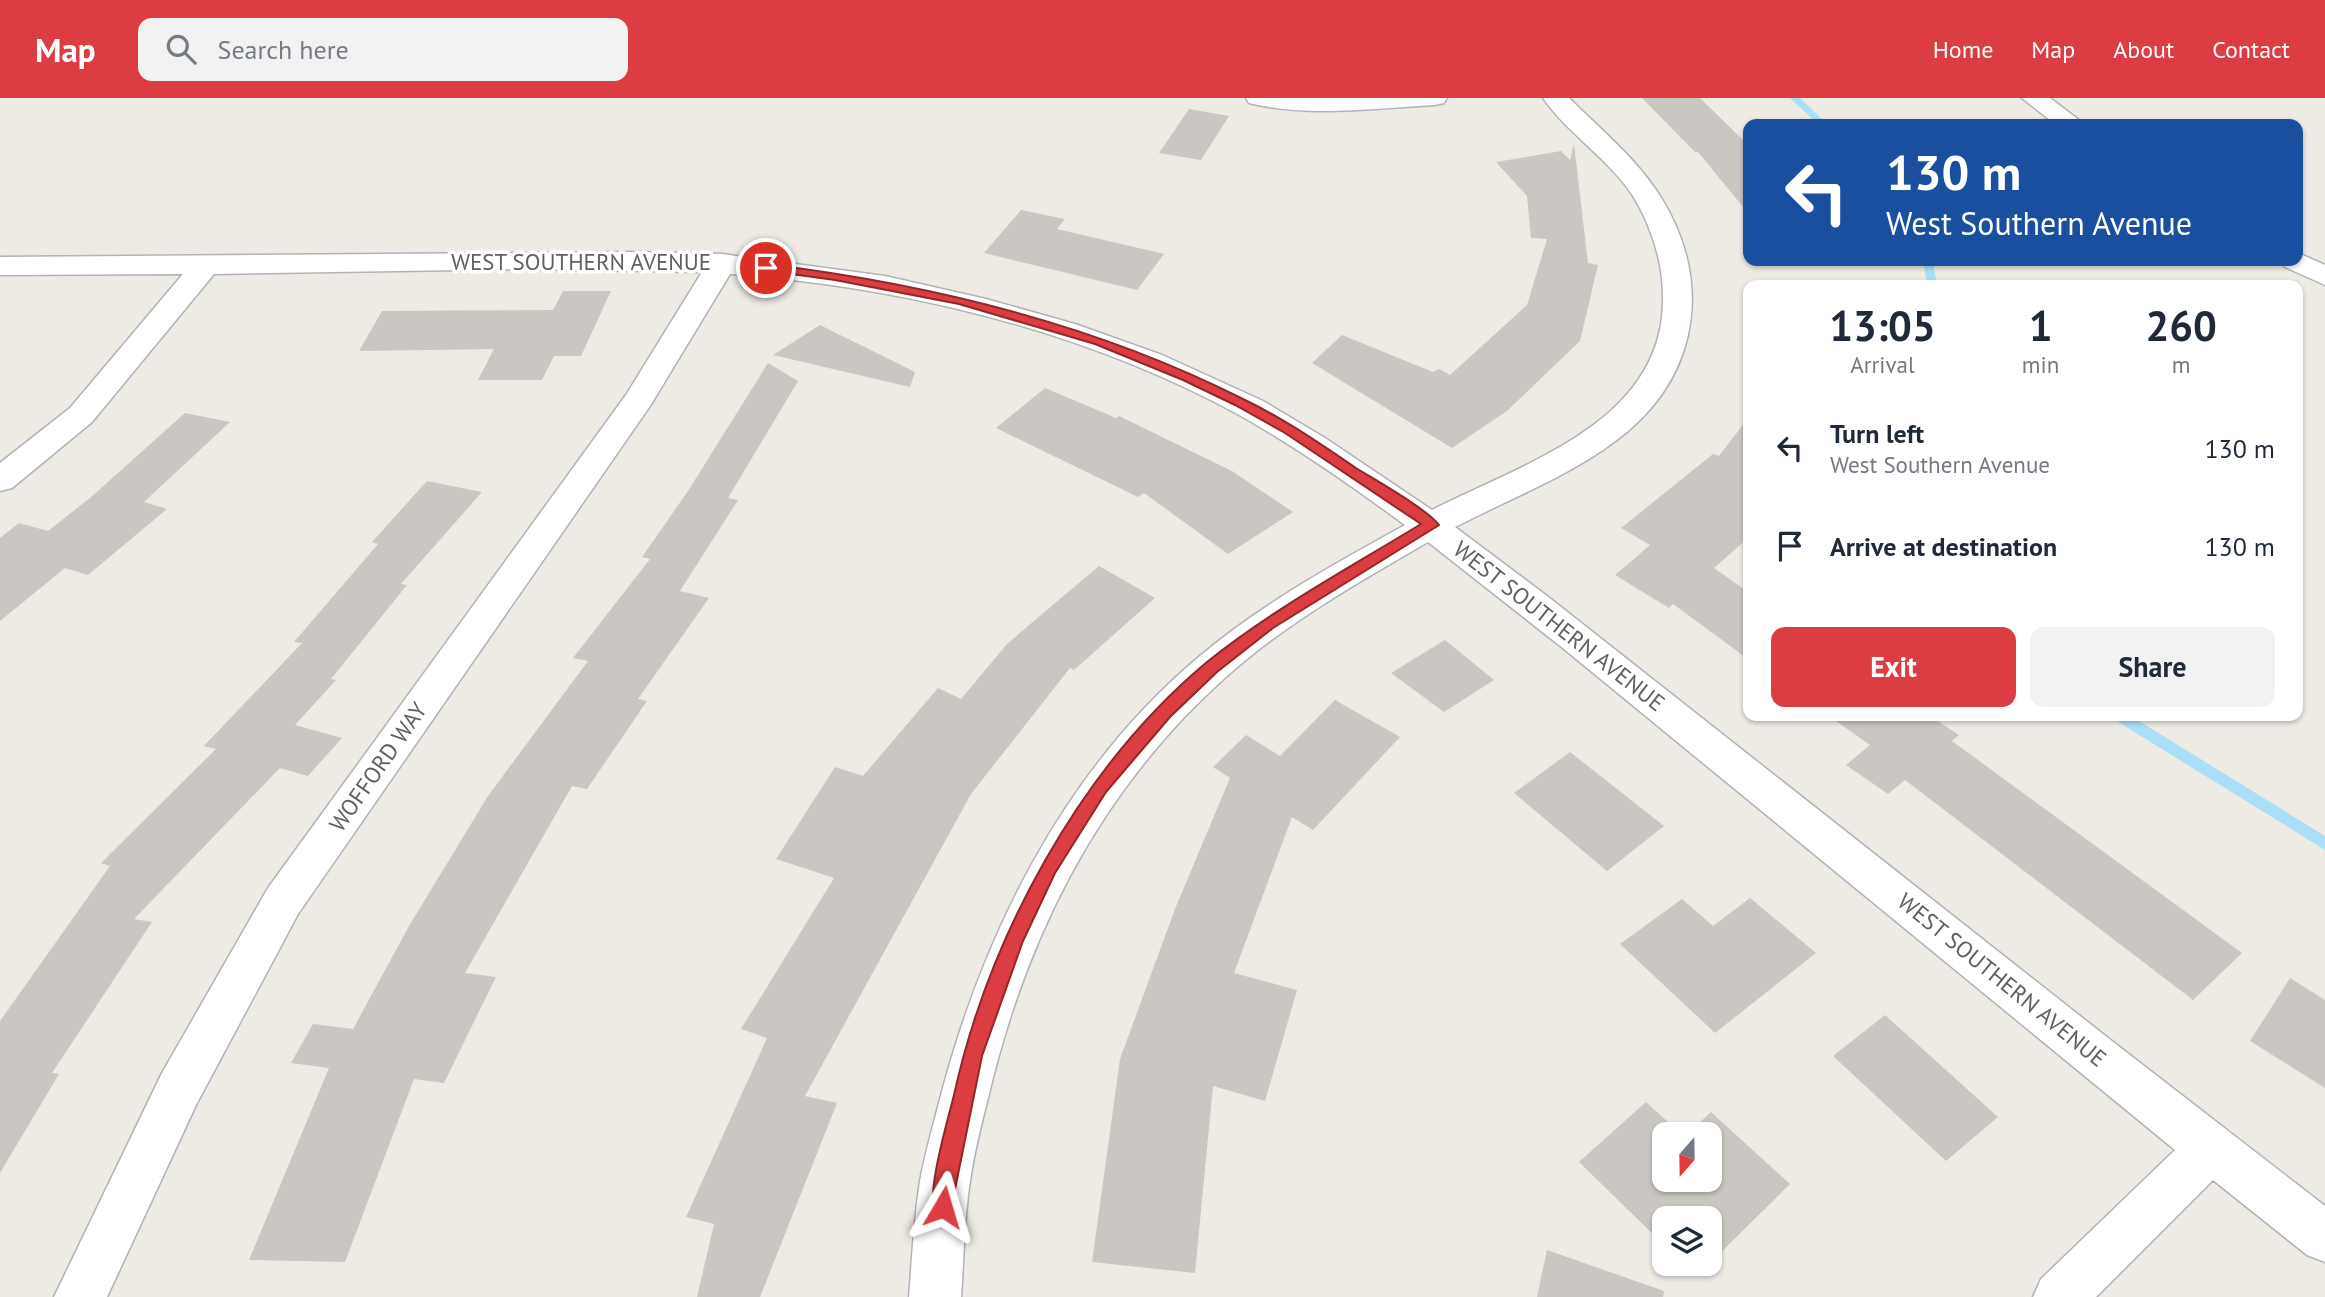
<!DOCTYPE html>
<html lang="en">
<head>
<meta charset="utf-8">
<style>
	:root { --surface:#fff; --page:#f2f2f3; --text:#1f2937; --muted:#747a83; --accent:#dc3d42 }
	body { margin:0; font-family:"PT Sans",sans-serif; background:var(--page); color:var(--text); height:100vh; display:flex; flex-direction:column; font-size:26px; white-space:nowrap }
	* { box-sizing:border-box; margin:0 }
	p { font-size:23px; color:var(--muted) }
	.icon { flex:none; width:38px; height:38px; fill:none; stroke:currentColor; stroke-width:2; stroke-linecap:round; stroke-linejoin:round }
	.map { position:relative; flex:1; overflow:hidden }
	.drawer { position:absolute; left:1743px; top:182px; width:560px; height:441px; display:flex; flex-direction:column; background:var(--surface); border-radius:14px; box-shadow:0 2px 5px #0004 }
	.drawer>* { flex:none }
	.hud { position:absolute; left:1743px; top:21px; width:560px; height:147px; border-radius:14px; box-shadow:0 2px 5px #0004; background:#1a4fa0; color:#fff; overflow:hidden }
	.needle { width:46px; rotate:200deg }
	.fabs { position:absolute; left:1652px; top:1024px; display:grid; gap:14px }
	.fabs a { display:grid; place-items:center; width:70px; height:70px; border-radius:14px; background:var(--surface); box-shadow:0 2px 5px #0004; font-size:35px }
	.pin { position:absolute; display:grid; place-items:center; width:60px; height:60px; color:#fff; margin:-30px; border:4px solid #fff; border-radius:50%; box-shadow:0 2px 7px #0007 }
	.me { position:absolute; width:77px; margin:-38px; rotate:7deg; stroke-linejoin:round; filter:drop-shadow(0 0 5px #0008) }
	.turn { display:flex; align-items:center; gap:24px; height:147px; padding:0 28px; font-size:32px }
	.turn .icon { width:91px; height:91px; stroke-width:2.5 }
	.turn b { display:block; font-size:49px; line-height:60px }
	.eta { display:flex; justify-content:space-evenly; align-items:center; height:119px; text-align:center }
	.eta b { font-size:42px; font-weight:700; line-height:49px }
	.cta { display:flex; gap:14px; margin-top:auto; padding:14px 28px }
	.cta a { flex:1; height:80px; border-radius:14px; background:var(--accent); color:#fff; font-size:28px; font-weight:700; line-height:80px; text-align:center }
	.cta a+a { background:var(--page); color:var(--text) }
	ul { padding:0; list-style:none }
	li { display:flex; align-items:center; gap:21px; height:98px; padding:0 28px }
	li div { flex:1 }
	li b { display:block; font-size:26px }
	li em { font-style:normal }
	header { display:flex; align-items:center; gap:42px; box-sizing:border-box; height:98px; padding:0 35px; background:var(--accent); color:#fff }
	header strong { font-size:33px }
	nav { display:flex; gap:38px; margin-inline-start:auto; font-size:24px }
	.search { width:490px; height:63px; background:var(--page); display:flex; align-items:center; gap:18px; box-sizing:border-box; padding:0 24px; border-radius:14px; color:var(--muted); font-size:26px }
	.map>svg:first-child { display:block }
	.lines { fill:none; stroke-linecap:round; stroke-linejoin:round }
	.stream { fill:#abdff8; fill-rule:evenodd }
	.building { fill:#cac6c1 }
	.minor-casing { stroke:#b0b3b6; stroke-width:3 }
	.minor { fill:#fff; fill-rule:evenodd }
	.route { fill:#dc3d42; stroke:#8f282b; stroke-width:2 }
	.labels { text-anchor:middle; stroke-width:7; stroke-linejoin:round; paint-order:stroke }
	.street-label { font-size:23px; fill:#5d6164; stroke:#fff }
</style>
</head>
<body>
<header>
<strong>Map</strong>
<div class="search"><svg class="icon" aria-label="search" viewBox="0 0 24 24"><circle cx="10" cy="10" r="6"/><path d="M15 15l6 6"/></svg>Search here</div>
<nav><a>Home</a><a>Map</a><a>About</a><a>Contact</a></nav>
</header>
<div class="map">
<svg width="2325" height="1199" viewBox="0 0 2325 1199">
	<rect width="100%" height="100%" fill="#eeebe5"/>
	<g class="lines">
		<path class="stream" d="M1790,0H1800L1827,26H1818Z
			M1923,163H1933L1937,187H1927Z
			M2113,618H2131L2325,738V752L2115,622Z"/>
	</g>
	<path class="building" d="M1642,0H1700L1748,47V115L1698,54H1695Z
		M1189,11L1229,18L1201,62L1159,55Z
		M1574,46L1588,165L1598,167L1580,243L1507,313L1452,350L1312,265L1342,237L1433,274L1439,271L1450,277L1527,207L1547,141L1531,140L1527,98L1496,64L1561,53L1570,62Z
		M1021,112L1065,121L1057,131L1164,156L1137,192L984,155Z
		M563,193H611L581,258H554L542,282H478L494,251L359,253L382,213L553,212Z
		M820,227L915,274L910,289L773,257Z
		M768,265L798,283L728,400L738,402L680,493L709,500L638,601L647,603L587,691L572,688L465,875L496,879L444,985L414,981L345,1164L249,1162L329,970L291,965L313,926L353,931L409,828L488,698L588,563L573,560L650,461L642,459L688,393Z
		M1045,290L1116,320L1119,318L1232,373L1293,414L1228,456L1144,395L1138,399L996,330Z
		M185,315L230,324L144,404L167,411L88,477L65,470L0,523V440L19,425L48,433L90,400Z
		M1748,320V440L1714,470L1748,494V561L1673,506L1669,510L1615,477L1650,447L1621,430L1713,356L1719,358Z
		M427,383L482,394L401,486L407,487L331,581L336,582L295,627L342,640L308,678L280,670L134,821L152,824L52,975L59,976L0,1075V923L110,768L101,765L216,651L204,648L302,545L294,544L378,446L372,444Z
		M1099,468L1155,500L1074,572L1070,570L971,696L805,998L837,1005L760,1199H697L714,1126L686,1119L767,940L741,931L834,780L776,761L835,669L863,678L938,590L961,601L1007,546Z
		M1445,542L1494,582L1444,614L1391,575Z
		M1335,602L1400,639L1313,732L1292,719L1234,875L1297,892L1265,1003L1213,988L1195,1175L1092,1164L1120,961L1175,811L1230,680L1213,669L1246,637L1280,658Z
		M1829,618H1930L1959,637L1952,643L2242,855L2193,902L1905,682L1888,696L1846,667L1870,647Z
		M1570,654L1664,728L1607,773L1514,695Z
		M1750,800L1816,855L1715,935L1620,846L1682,801L1713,828Z
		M2290,880L2325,902V990L2250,943Z
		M1885,917L1998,1019L1946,1063L1833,958Z
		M1646,1004L1681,1036H1664V1082H1710V1036H1688L1711,1014L1790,1086L1710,1165V1120H1664V1147L1579,1064Z
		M1547,1152L1664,1193L1663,1199H1537Z"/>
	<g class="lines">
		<defs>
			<path id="minor" d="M1246,0H1447L1444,5L1435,7C1375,10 1308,20 1249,5Z
				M1543,0H1569C1600,31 1636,60 1660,98C1711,178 1701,271 1628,333C1578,375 1513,399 1455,429L1547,498L2108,940L2325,1108V1164L2307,1157L2213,1082L2096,1199H2033L2041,1181L2175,1052L1564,551L1428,444C1359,484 1286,525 1226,579C1100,691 1026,838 988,1000C981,1027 974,1055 970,1083C964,1121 964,1160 961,1199H909C912,1161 914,1121 920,1083C925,1056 933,1028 940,1001C984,833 1065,671 1200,558C1262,506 1334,466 1405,427C1352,388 1298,350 1241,318C1086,233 906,189 730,176L650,308L298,816L196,1007L107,1199H54L162,975L268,790L626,297L702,174L519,171L214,176L92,324L12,390L0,393V365L70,310L183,176L0,177V159L641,154L722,156L885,178L986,201L1075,226L1162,257L1263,303L1325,340L1432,412C1521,366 1661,326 1663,204C1664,167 1652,129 1633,98C1608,60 1568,36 1543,0Z
				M2022,0H2050L2084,26H2055Z
				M2298,155L2325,167V187L2285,169L2281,163H2298Z"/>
		</defs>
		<use href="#minor" class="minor-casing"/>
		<use href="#minor" class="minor"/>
	</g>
	<path class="route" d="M766,166C930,186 1095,226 1243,301C1283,320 1319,345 1356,370C1375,382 1427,411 1439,427L1273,530L1217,574L1170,619L1106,694L1055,775L1023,843L982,958L950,1116L943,1119L935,1116C926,1094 948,1022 954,997C989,838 1081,669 1207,564C1273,511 1349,470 1421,426L1285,335L1235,307L1183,282L1095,246L959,206L835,182L762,172V167Z"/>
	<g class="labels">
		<g class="street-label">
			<text x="581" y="172">WEST SOUTHERN AVENUE</text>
			<text transform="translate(1559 528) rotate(38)" y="8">WEST SOUTHERN AVENUE</text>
			<text transform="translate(378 669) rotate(-55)" y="8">WOFFORD WAY</text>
			<text transform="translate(2002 882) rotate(39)" y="8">WEST SOUTHERN AVENUE</text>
		</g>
	</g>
</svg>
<div class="fabs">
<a><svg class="needle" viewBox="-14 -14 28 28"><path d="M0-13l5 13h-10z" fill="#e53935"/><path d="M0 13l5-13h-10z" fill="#747a83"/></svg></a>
<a><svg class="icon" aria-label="layers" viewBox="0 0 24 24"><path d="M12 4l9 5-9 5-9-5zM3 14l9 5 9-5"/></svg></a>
</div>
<div class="pin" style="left:766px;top:170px;background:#d93025"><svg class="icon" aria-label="arrive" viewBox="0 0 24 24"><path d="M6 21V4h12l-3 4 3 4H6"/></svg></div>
<svg class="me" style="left:943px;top:1109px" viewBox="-20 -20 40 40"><path d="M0-17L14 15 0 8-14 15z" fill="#dc3d42" stroke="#fff" stroke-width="4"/></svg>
<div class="hud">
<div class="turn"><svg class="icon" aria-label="left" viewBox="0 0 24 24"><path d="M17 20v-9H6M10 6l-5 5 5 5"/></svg><div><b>130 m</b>West Southern Avenue</div></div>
</div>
<section class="drawer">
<div class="eta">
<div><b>13:05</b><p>Arrival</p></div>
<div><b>1</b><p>min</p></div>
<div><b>260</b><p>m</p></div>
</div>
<ul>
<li><svg class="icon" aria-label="left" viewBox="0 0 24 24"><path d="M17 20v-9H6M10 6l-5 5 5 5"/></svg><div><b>Turn left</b><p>West Southern Avenue</p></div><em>130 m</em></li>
<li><svg class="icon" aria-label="arrive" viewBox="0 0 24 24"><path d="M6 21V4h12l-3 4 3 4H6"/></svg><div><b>Arrive at destination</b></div><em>130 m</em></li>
</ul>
<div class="cta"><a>Exit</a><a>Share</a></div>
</section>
</div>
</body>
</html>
